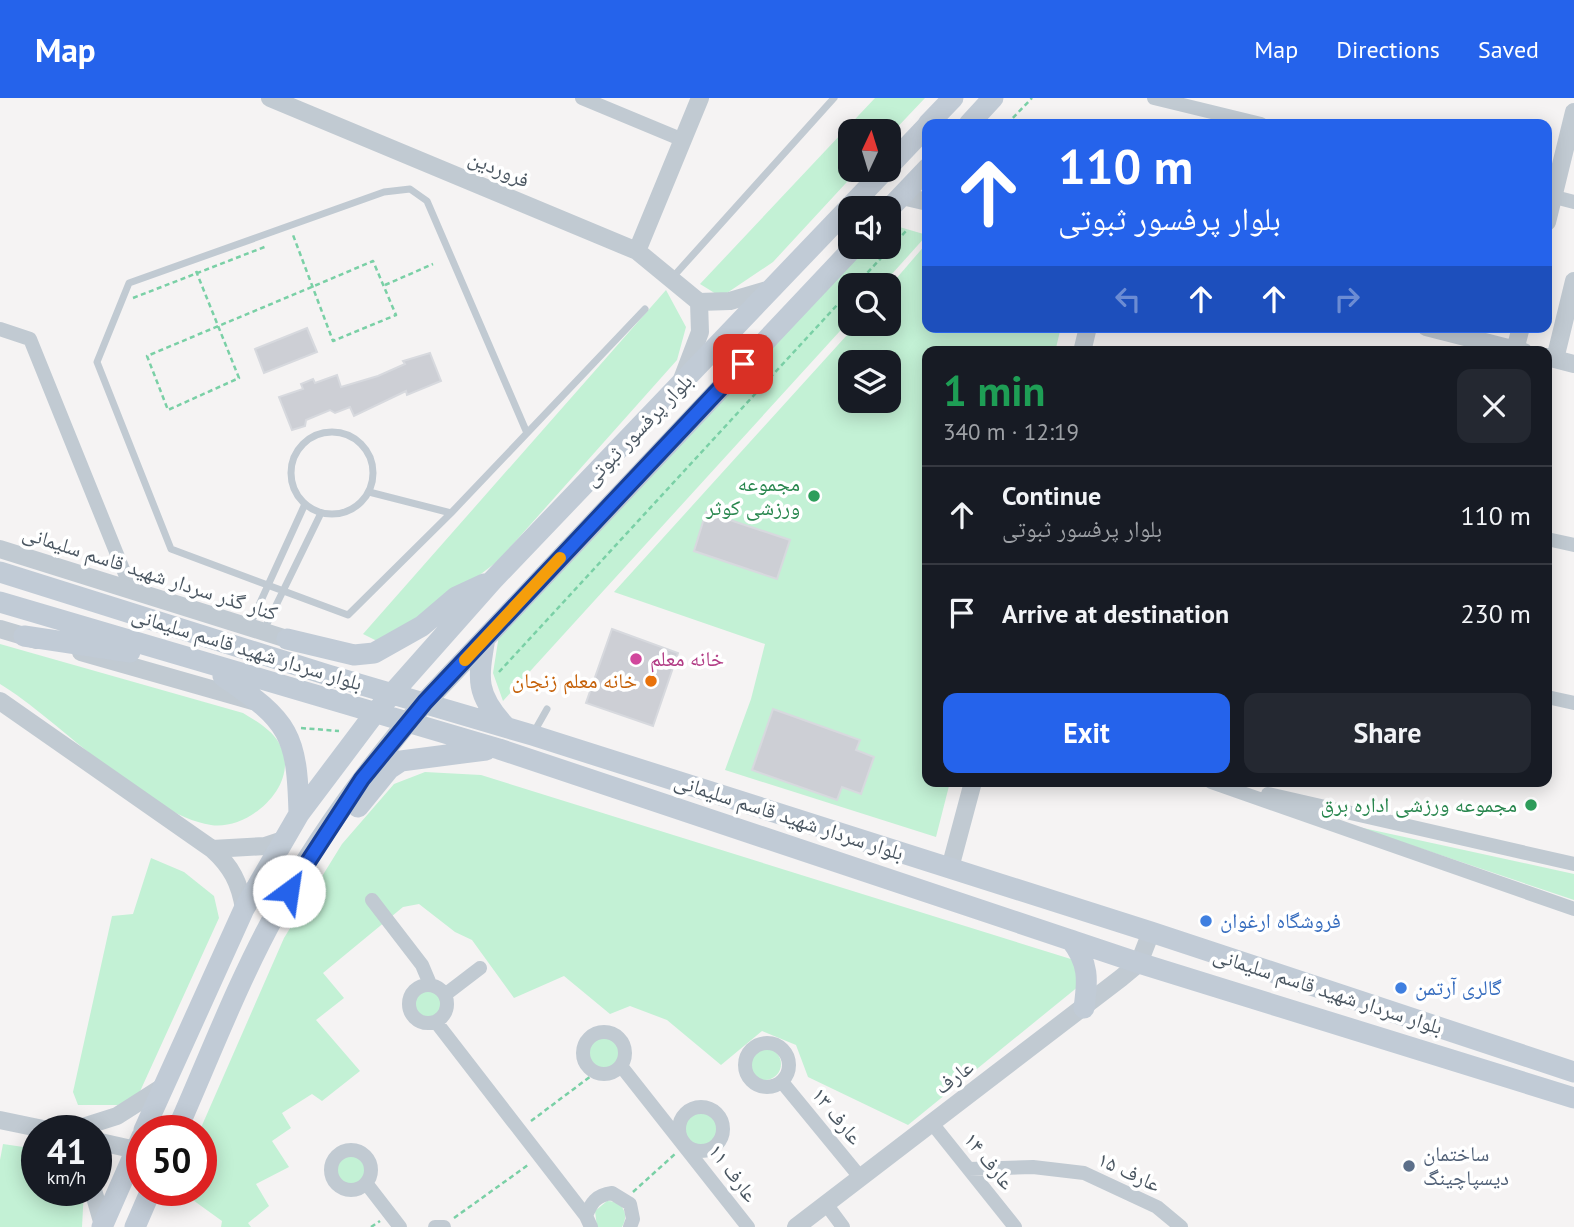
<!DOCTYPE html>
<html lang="en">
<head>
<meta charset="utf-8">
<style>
	:root { --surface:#171b24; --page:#242831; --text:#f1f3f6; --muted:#9ea1a6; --line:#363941; --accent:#2563eb }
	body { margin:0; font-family:"PT Sans","Noto Naskh Arabic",sans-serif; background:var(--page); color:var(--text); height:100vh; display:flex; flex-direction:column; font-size:26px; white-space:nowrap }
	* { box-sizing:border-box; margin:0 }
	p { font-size:23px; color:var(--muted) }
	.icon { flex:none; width:38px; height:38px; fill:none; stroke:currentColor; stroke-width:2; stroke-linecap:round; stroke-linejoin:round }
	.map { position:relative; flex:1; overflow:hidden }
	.drawer { position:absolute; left:922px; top:248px; width:630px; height:441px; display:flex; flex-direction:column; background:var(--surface); border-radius:14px; box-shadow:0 4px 18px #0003 }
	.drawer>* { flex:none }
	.guide { position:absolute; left:922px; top:21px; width:630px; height:214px; border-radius:14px; box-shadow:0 4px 18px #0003; background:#2563eb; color:#fff; overflow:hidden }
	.needle { width:46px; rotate:4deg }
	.buttons { position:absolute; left:838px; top:21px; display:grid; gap:14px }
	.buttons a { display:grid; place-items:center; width:63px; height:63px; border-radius:14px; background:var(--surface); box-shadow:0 4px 18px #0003; font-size:35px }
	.speed { position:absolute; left:21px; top:1017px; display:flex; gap:14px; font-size:35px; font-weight:700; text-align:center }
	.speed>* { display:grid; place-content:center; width:91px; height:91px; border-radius:50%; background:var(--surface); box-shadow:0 4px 18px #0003; line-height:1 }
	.speed small { font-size:18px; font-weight:400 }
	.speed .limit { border:10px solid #d22; background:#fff; color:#111 }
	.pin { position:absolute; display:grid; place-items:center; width:60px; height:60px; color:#fff; margin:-30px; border-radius:14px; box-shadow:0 4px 10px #0006 }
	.me { position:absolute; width:77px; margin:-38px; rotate:31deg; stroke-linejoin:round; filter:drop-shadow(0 0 5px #0008) }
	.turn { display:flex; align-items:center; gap:24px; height:147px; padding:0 21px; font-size:32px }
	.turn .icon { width:91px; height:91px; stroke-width:2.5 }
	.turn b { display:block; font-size:49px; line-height:60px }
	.lanes { display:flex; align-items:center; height:66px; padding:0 21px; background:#0003; justify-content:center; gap:35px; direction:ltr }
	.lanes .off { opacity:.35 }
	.round { display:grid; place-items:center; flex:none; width:74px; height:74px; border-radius:14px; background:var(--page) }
	.summary { display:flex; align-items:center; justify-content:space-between; height:119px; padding:0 21px }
	h1 { font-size:42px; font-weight:700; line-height:52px; color:#1e9e55 }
	.cta { display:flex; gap:14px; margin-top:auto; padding:14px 21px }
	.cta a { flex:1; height:80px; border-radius:14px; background:var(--accent); color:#fff; font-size:28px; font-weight:700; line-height:80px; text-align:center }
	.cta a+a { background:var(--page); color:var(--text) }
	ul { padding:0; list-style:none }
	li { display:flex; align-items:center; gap:21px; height:98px; padding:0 21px; border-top:2px solid var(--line) }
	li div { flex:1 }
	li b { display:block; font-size:26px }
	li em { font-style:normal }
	header { display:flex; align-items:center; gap:42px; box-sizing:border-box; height:98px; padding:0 35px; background:var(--accent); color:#fff }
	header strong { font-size:33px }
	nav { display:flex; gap:38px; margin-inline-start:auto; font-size:24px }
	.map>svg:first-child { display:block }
	.green { fill:#c3f1d5; fill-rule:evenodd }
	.building { fill:#cdcfd5; stroke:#d7d9de; stroke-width:2 }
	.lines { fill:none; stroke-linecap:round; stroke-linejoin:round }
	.path { stroke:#7ad0a6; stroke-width:2.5; stroke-dasharray:5 3.5; stroke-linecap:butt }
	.service { stroke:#c1cad2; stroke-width:7 }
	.minor { stroke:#c1cad2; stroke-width:14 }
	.tertiary { stroke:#c1cad2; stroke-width:18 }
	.secondary { stroke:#c1cbd6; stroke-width:21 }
	.route-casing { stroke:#184099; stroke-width:18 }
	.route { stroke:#2563eb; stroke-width:12 }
	.slow { stroke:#f59e0b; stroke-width:12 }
	.leisure-dot { fill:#2e9e5b; stroke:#fff; stroke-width:2.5 }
	.hotel-dot { fill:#d1479c; stroke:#fff; stroke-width:2.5 }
	.food-dot { fill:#e8710a; stroke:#fff; stroke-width:2.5 }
	.shop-dot { fill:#3f7fe0; stroke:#fff; stroke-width:2.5 }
	.service-dot { fill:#5c6f8a; stroke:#fff; stroke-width:2.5 }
	.labels { text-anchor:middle; stroke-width:7; stroke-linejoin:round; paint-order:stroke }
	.street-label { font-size:21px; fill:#4a5661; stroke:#fff }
	.leisure-label { font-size:21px; fill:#27864d; stroke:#fff; text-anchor:end }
	.hotel-label { font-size:21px; fill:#b23c85; stroke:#fff; text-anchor:start }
	.food-label { font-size:21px; fill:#c56008; stroke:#fff; text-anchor:end }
	.shop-label { font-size:21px; fill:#366cbe; stroke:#fff; text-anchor:start }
	.service-label { font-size:21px; fill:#4e5e75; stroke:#fff; text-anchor:start }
</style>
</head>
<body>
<header>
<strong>Map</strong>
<nav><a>Map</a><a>Directions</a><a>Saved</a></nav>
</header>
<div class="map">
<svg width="1574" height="1129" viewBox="0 0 1574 1129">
	<rect width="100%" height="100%" fill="#f5f3f3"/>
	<path class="green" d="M875,0H925L889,38V33H850V72H858L773,164L721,199L700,186Z
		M896,128L927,137L882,187H850V222L503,603L493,575L499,537L863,149H889V131Z
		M926,146L928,229H1061L1055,254H928V684H950L936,739L725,672L751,601L765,546L614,494L857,226H889V189ZM850,264H889V303H850Z
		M666,192L686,229L677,262L498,463L440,507L379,544L363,536Z
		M0,546L243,615C256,623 271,631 279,645C303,684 250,733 211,727C146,717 58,621 0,586Z
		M425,674L481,677L1074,862L1079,888L908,1027L808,979L796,947L762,933L721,967L667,922L630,908L610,916L564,878L514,900L472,842L455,834L419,806L403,809L323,875L344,900L316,922L360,973L322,1003L312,996L282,1015L291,1030L272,1043L289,1069L256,1086L269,1108L248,1125L251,1129H221L222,1123L179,1092H201L200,1032L284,840L342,746L394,686Z
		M1354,728L1574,776V802Z
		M151,760L184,774L214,798L219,820L137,1000L118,1007H78L73,994L112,818L133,816Z
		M412 905a15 15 0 1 1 30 0a15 15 0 1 1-30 0Z
		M588 955a16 16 0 1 1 32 0a16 16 0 1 1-32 0Z
		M749 966a16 16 0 1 1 32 0a16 16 0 1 1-32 0Z
		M685 1031a16 16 0 1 1 32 0a16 16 0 1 1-32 0Z
		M3,1046L37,1051V1092H84L82,1129H0V1062Z
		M335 1073a15 15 0 1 1 30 0a15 15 0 1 1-30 0Z
		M607,1103C622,1103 630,1115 622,1129H597L595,1113Z"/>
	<path class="building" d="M307,230L317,254L264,275L255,251Z
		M430,255L441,283L407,297L406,293L354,318L350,309L335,315L330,312L306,322L305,328L292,332L279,299L303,291L301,286L313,281L315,285L337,277L341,289L378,278L405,266L403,263Z
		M706,414L790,442L777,481L694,453Z
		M612,531L678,555L653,628L586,605Z
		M773,611L860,642L856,652L874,659L861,696L842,689L837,702L752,672Z"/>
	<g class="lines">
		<path class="path" d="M1007,26L1032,0
			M196,173L239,280L168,312L147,258C223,226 298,195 373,163L396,217L333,243L293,137
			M385,187L433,166
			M856,187L906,133
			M133,200L267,148
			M499,574L850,193
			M301,630L339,633
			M531,1023L595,975
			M98,1077L104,1061
			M633,1094L675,1056
			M454,1120L528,1067
			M371,1129L380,1123"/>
		<path class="service" d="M672,180L834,0
			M291 375a41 41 0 1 1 82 0a41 41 0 1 1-82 0Z
			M369,394L451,415L645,211
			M451,415L348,517L171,451L97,264L129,185L384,94L410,91L427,103L527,335
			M249,529L305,406
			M264,532L321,415
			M534,634L547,611"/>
		<path class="minor" d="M582,0L683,42
			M1154,0L1261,26
			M1547,97L1574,104
			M0,231L30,241L131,491
			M1547,441L1574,447
			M1547,599L1574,605
			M1211,684L1574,811
			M1268,696L1574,766
			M372,802L422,867L430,886
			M409 906a19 19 0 1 1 38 0a19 19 0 1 1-38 0Z
			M446,896L480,870
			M436,924L586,1118
			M583 955a21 21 0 1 1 42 0a21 21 0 1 1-42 0Z
			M745 967a22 22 0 1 1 44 0a22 22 0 1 1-44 0Z
			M621,968L748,1129
			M782,984L860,1079
			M679 1031a22 22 0 1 1 44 0a22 22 0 1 1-44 0Z
			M931,1024L1015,1129
			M331 1072a20 20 0 1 1 40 0a20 20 0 1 1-40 0Z
			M969,1071L1033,1069L1084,1075L1157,1109L1181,1129
			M366,1085L400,1129
			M826,1106L843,1129
			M435,1129H444
			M591,1129L586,1118C591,1105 596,1097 612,1095L630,1106L633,1121L630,1129"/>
		<path class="tertiary" d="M270,0L637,153L699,204
			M902,98L928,104
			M1547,124L1574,14
			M637,153L700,0
			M699,204L730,203L774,190
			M1426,229L1524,254
			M1515,252L1521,229
			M1082,254L1088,229
			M1547,259L1574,266
			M1555,261L1574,183
			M681,284L700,234L699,204
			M0,451L287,541
			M0,531L37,542
			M81,554L253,603
			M0,603L212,751C231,768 240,785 244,811
			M212,751L265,748L283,742
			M950,770L973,684
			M0,1022L48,1032
			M73,1032L117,1018L164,988
			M96,1043L136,1052
			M93,1092L103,1127
			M796,1129L1121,880L1139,865L1151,834"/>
		<path class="secondary" d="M928,26L953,0
			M969,26L993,0
			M889,68L928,27
			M889,111L928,70
			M0,474L328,577L532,637L1151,834L1574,974
			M0,504L499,651L1139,865L1574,1000
			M24,538L130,554
			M485,540C478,581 475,596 505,628
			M287,541L354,557L374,555L422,528L456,499L484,486
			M223,578C290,624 297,636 299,716
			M358,709L389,671L401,663L486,652
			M1071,842C1089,865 1088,882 1084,910
			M144,1032L244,811L299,716L375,615L492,483L885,72
			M177,1032C209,960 238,883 277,813C318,738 369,669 425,604L854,149
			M102,1129L142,1038
			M135,1129L151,1092"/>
	</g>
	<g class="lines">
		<defs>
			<path id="route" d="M289,793L362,681L425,604L743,266"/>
		</defs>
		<use href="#route" class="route-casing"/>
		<use href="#route" class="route"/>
		<path class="slow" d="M465,562L560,460"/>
	</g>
	<g class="leisure-dot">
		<circle cx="814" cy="398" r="7"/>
		<circle cx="1531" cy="707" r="7"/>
	</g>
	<circle class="hotel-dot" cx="636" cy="561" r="7"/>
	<circle class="food-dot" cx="651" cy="583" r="7"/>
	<g class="shop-dot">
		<circle cx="1206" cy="823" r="7"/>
		<circle cx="1401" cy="890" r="7"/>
	</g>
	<circle class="service-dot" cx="1409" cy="1068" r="7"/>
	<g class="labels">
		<g class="street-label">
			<text transform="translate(499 71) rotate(23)" y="7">فروردین</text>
			<text transform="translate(638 332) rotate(-46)" y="7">بلوار پرفسور ثبوتی</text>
			<text transform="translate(150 475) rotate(18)" y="7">کنار گذر سردار شهید قاسم سلیمانی</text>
			<text transform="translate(247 551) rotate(17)" y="7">بلوار سردار شهید قاسم سلیمانی</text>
			<text transform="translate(789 719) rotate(18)" y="7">بلوار سردار شهید قاسم سلیمانی</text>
			<text transform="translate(1328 893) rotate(18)" y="7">بلوار سردار شهید قاسم سلیمانی</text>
			<text transform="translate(954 979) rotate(-37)" y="7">عارف</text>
			<text transform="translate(837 1018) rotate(51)" y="7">عارف ۱۳</text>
			<text transform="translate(989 1063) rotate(51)" y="7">عارف ۱۴</text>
			<text transform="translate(1129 1074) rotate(25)" y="7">عارف ۱۵</text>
			<text transform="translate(733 1075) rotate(53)" y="7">عارف ۱۱</text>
		</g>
		<g class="leisure-label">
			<text x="800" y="393">مجموعه<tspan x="800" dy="24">ورزشی کوثر</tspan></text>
			<text x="1517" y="714">مجموعه ورزشی اداره برق</text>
		</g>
		<g class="hotel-label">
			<text x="650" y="568">خانه معلم</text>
		</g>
		<g class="food-label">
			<text x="637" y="590">خانه معلم زنجان</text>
		</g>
		<g class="shop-label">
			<text x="1220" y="830">فروشگاه ارغوان</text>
			<text x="1415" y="897">گالری آرتمن</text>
		</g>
		<g class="service-label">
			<text x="1423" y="1063">ساختمان<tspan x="1423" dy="24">دیسپاچینگ</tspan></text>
		</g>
	</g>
</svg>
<div class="buttons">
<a><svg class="needle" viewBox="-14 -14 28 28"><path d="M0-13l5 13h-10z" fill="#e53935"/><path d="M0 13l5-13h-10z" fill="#9ea1a6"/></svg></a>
<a><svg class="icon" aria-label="sound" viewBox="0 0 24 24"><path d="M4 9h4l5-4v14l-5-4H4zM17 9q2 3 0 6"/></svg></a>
<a><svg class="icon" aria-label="search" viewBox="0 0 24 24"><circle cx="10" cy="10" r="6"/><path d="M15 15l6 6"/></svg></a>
<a><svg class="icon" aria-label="layers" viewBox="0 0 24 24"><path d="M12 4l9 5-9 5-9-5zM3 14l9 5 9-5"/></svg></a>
</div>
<div class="speed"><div>41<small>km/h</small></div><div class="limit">50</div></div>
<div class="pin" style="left:743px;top:266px;background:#d93025"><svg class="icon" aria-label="arrive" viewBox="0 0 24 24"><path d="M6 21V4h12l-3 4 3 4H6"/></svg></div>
<svg class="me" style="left:289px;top:793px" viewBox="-20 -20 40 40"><circle r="19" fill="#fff"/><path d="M0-13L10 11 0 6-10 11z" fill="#2563eb"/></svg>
<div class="guide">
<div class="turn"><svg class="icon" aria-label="ahead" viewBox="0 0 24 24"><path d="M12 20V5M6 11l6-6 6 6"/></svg><div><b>110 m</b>بلوار پرفسور ثبوتی</div></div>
<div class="lanes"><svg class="icon off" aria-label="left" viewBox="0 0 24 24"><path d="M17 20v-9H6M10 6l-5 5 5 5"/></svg><svg class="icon" aria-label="ahead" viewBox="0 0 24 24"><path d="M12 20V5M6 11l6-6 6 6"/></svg><svg class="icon" aria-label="ahead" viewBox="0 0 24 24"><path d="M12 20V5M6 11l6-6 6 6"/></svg><svg class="icon off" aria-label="right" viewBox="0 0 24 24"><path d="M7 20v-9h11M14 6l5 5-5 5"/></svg></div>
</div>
<section class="drawer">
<div class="summary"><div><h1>1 min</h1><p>340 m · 12:19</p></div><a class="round"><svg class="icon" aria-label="close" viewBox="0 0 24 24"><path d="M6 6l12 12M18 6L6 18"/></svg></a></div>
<ul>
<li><svg class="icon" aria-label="ahead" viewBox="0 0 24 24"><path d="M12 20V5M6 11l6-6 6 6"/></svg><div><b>Continue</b><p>بلوار پرفسور ثبوتی</p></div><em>110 m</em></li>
<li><svg class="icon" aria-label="arrive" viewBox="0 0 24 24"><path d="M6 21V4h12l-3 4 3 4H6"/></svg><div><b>Arrive at destination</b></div><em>230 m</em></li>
</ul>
<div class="cta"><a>Exit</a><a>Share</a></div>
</section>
</div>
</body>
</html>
